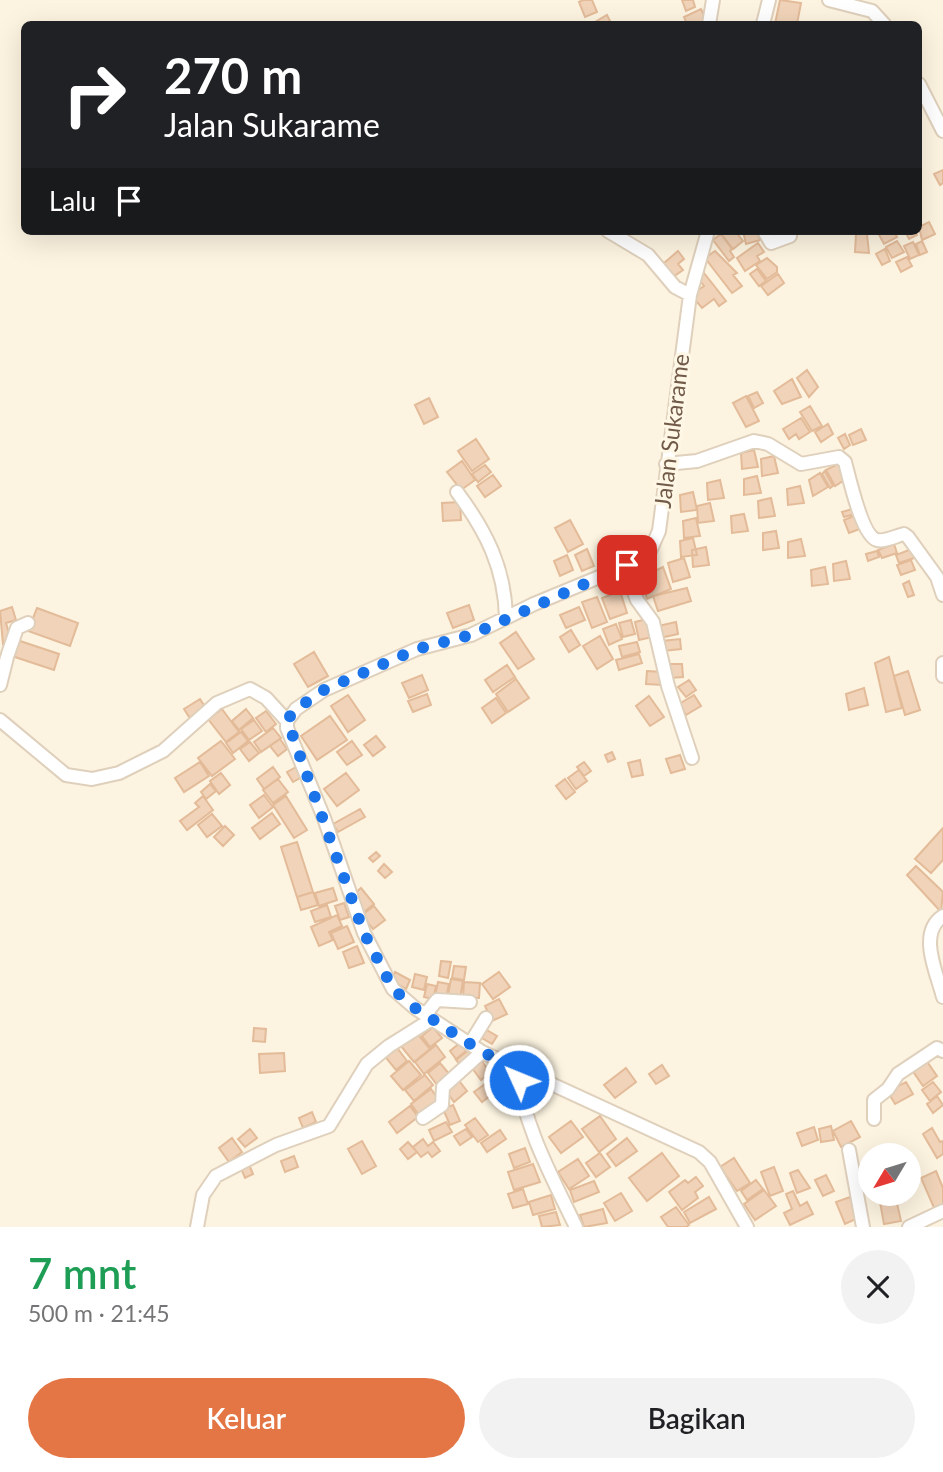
<!DOCTYPE html>
<html lang="id">
<head>
<meta charset="utf-8">
<style>
	:root { --surface:#fff; --page:#f2f2f2; --text:#202124; --muted:#757577; --accent:#e47646 }
	body { margin:0; font-family:Lato,sans-serif; background:var(--page); color:var(--text); height:100vh; display:flex; flex-direction:column; font-size:26px; white-space:nowrap }
	* { box-sizing:border-box; margin:0 }
	p { font-size:23px; color:var(--muted) }
	.icon { flex:none; width:38px; height:38px; fill:none; stroke:currentColor; stroke-width:2; stroke-linecap:round; stroke-linejoin:round }
	.map { position:relative; height:1227px; overflow:hidden }
	.panel { display:flex; flex-direction:column; background:var(--surface); flex:1 }
	.panel>* { flex:none }
	.banner { position:absolute; left:21px; top:21px; width:901px; height:214px; border-radius:10px; box-shadow:0 7px 28px #0002; background:#202124; color:#fff; overflow:hidden }
	.needle { width:46px; rotate:232deg }
	.tools { position:absolute; left:858px; top:1143px; display:grid; gap:14px }
	.tools a { display:grid; place-items:center; width:63px; height:63px; border-radius:50%; background:var(--surface); box-shadow:0 7px 28px #0002; font-size:35px }
	.pin { position:absolute; display:grid; place-items:center; width:60px; height:60px; color:#fff; margin:-30px; border-radius:14px; box-shadow:0 4px 10px #0006 }
	.me { position:absolute; width:77px; margin:-38px; rotate:314deg; stroke-linejoin:round; filter:drop-shadow(0 0 5px #0008) }
	.turn { display:flex; align-items:center; gap:24px; height:147px; padding:0 28px; font-size:32px }
	.turn .icon { width:91px; height:91px; stroke-width:2.5 }
	.turn b { display:block; font-size:49px; line-height:60px }
	.then { display:flex; align-items:center; height:66px; padding:0 28px; background:#0003; gap:14px; font-size:26px }
	.round { display:grid; place-items:center; flex:none; width:74px; height:74px; border-radius:37px; background:var(--page) }
	.head { display:flex; align-items:center; justify-content:space-between; height:119px; padding:0 28px }
	h1 { font-size:42px; font-weight:600; line-height:52px; color:#1e9e55 }
	.button { display:flex; gap:14px; margin-top:auto; padding:14px 28px }
	.button a { flex:1; height:80px; border-radius:42px; background:var(--accent); color:#fff; font-size:28px; font-weight:600; line-height:80px; text-align:center }
	.button a+a { background:var(--page); color:var(--text) }
	.map>svg:first-child { display:block }
	.building { fill:#f0d3b8; stroke:#e3bb99; stroke-width:2 }
	.lines { fill:none; stroke-linecap:round; stroke-linejoin:round }
	.minor-casing { stroke:#dfd0bc; stroke-width:16 }
	.minor { stroke:#fff; stroke-width:12 }
	.route { stroke:#1a73e8; stroke-width:12; stroke-dasharray:0 21.6 }
	.labels { text-anchor:middle; stroke-width:6; stroke-linejoin:round; paint-order:stroke }
	.street-label { font-size:23px; fill:#715a48; stroke:#fff7e6 }
</style>
</head>
<body>
<div class="map">
<svg width="943" height="1227" viewBox="0 0 943 1227">
	<rect width="100%" height="100%" fill="#fcf3e0"/>
	<path class="building" d="M583,0H592L597,12L585,17L579,2Z
		M682,0H693L695,7L686,11Z
		M780,0L801,3L797,24H775Z
		M701,9L707,22L687,24L684,17Z
		M607,15L611,23L597,24L595,22Z
		M943,170V183L940,185L934,174Z
		M929,222L935,234L922,240L919,227Z
		M719,231H735L743,241L733,249Z
		M743,231H757L760,240L746,244Z
		M877,231H894L897,237L884,244Z
		M915,231L917,235L909,239L906,233Z
		M721,234L732,249L730,251L734,257L729,261L713,240Z
		M856,234H867L869,253L855,252Z
		M897,241L904,252L892,258L886,247Z
		M922,241L927,252L920,255L916,244Z
		M913,242L919,255L910,259L904,246Z
		M758,243L764,252L757,256L760,261L745,271L737,258Z
		M885,249L890,261L882,265L876,254Z
		M678,251L684,259L678,264L683,270L673,277L663,264Z
		M715,251L737,273L733,275L742,286L732,293L705,258Z
		M907,257L912,266L901,272L896,262Z
		M767,258L777,267V272L767,279L756,265Z
		M757,269L766,281L759,286L750,274Z
		M704,273L726,301L719,306L714,299L702,308L691,295L704,286L698,278Z
		M778,274L784,283L768,295L761,286Z
		M807,370L818,387L809,397L797,378Z
		M792,379L801,397L782,404L774,391Z
		M757,392L763,403L754,408L748,396Z
		M746,396L759,421L746,427L733,403Z
		M429,398L438,417L424,424L415,405Z
		M810,406L822,426L812,431L800,412Z
		M801,418L810,432L799,439L796,434L789,439L783,429Z
		M828,424L833,434L821,442L815,432Z
		M861,429L866,440L853,445L849,435Z
		M845,434L850,445L844,449L838,438Z
		M476,439L489,459L472,471L458,451Z
		M754,450L758,467L742,469L741,453Z
		M774,456L778,473L762,476L761,459Z
		M462,461L475,480L461,490L447,472Z
		M838,464L846,479L835,486L826,470Z
		M485,465L491,472L478,482L472,474Z
		M825,471L833,486L830,488L822,474Z
		M820,473L828,487L813,496L809,480Z
		M493,475L501,486L485,497L477,486Z
		M757,476L761,493L744,495V479Z
		M720,480L724,498L708,500L707,483Z
		M800,486L804,503L788,505L787,489Z
		M693,492L697,510L681,512L680,495Z
		M771,498L775,516L759,518L758,501Z
		M460,502L461,520L443,521L442,503Z
		M710,503L714,521L698,523L697,506Z
		M856,508L858,513L844,517L842,512Z
		M744,514L748,531L732,533L731,516Z
		M854,516L860,529L849,533L844,520Z
		M696,518L700,536L684,538L683,521Z
		M570,520L583,544L568,552L555,528Z
		M776,531L779,548L763,550V533Z
		M693,538L697,555L681,557L680,541Z
		M801,539L805,556L788,558V542Z
		M894,544L897,553L882,558L878,550Z
		M706,547L709,565L693,567L692,550Z
		M914,548L917,557L899,563L896,555Z
		M587,549L594,566L582,571L575,555Z
		M877,551L879,557L868,561L866,554Z
		M567,555L573,570L560,576L554,561Z
		M684,558L690,577L673,582L668,563Z
		M911,560L915,570L901,575L897,565Z
		M846,561L850,579L834,581L833,564Z
		M663,567L671,589L647,599L641,578Z
		M825,567L828,584L812,586L811,570Z
		M909,581L914,595L908,597L903,584Z
		M687,588L691,601L658,611L653,596Z
		M620,591L627,613L610,619L602,598Z
		M597,597L607,622L592,628L582,602Z
		M469,605L474,620L453,628L447,613Z
		M12,607L16,620L6,623L11,641L3,644L0,611Z
		M579,607L585,620L566,628L560,615Z
		M37,608L78,623L70,646L28,631Z
		M647,619L652,637L639,640L635,622Z
		M631,620L635,634L623,637L619,623Z
		M676,622L678,634L660,638L658,626Z
		M616,624L622,639L609,645L603,629Z
		M571,630L580,645L569,652L560,637Z
		M516,632L534,659L518,669L500,643Z
		M600,636L613,659L597,669L583,646Z
		M680,639L681,649L663,651L662,641Z
		M17,640L59,654L54,670L12,656Z
		M637,642L640,652L622,657L619,646Z
		M314,652L328,676L308,687L294,664Z
		M639,654L642,663L619,670L616,660Z
		M889,657L902,708L886,712L875,663Z
		M669,664H682L683,677L670,678Z
		M507,665L515,677L493,692L485,680Z
		M647,671L663,672V685L646,684Z
		M908,671L920,710L905,715L894,676Z
		M422,675L428,690L409,698L402,683Z
		M516,679L529,698L508,712L496,694Z
		M689,680L696,690L686,697L678,687Z
		M864,688L868,705L849,710L846,694Z
		M427,694L431,705L413,712L408,701Z
		M348,695L365,720L348,732L331,706Z
		M694,695L701,706L686,715L679,704Z
		M649,696L664,717L650,726L636,706Z
		M496,698L506,713L492,723L482,708Z
		M200,699L207,710L191,720L184,709Z
		M222,709L239,732L226,742L208,719Z
		M246,709L253,718L239,730L232,721Z
		M266,711L276,724L266,732L256,718Z
		M330,716L347,740L317,760L301,736Z
		M254,720L262,731L249,740L241,729Z
		M273,728L281,738L261,752L254,742Z
		M241,732L248,741L233,753L226,743Z
		M376,736L385,747L373,756L364,745Z
		M280,739L287,749L278,756L270,746Z
		M221,741L235,759L212,776L198,758Z
		M352,741L362,755L347,765L337,752Z
		M250,742L259,753L249,761L240,749Z
		M612,752L615,759L608,762L605,755Z
		M680,755L685,769L671,773L666,759Z
		M640,760L643,775L632,777L628,763Z
		M200,762L209,776L184,792L175,778Z
		M584,762L591,771L584,776L577,767Z
		M273,767L280,777L264,789L257,779Z
		M296,767L302,777L293,782L287,772Z
		M579,770L587,781L576,789L568,778Z
		M221,773L230,785L219,794L210,781Z
		M346,773L359,790L337,806L324,789Z
		M278,779L288,792L273,803L263,790Z
		M565,779L575,792L566,799L556,786Z
		M210,784L216,791L206,799L201,792Z
		M264,795L273,807L259,818L250,805Z
		M203,796L213,810L187,830L180,821L199,807L195,803Z
		M286,796L307,830L294,838L273,805Z
		M360,809L365,817L338,832L333,824Z
		M272,813L280,824L260,839L252,828Z
		M212,814L222,826L207,837L198,825Z
		M225,826L234,835L223,846L214,837Z
		M943,828V860L931,873L915,859Z
		M297,842L313,892L297,897L281,847Z
		M376,852L380,856L373,862L369,858Z
		M384,864L392,872L385,878L378,871Z
		M916,866L943,892L941,912L907,875Z
		M333,888L337,900L319,906L315,893Z
		M361,888L374,904L364,912L352,896Z
		M313,892L318,905L301,910L297,897Z
		M344,903L349,917L340,920L335,906Z
		M327,905L331,917L315,922L311,911Z
		M374,906L385,920L373,929L362,915Z
		M337,915L342,926L329,932L333,940L319,946L311,927Z
		M347,926L354,942L338,949L331,933Z
		M357,946L364,963L349,968L343,952Z
		M441,961L451,962L448,978L439,976Z
		M454,966L466,967L464,980L452,978Z
		M395,972L410,980L406,989L391,981Z
		M499,972L510,987L493,999L482,984Z
		M415,974L427,977L424,990L412,987Z
		M451,979L463,981L460,998L448,995Z
		M438,982L449,984L446,998L435,996Z
		M464,982L480,983L479,998L463,997Z
		M427,984L436,986L433,999L424,997Z
		M499,999L507,1014L492,1021L485,1006Z
		M433,1027L442,1038L430,1047L422,1036Z
		M254,1028L266,1029L265,1042L253,1041Z
		M485,1029L497,1036L492,1044L480,1037Z
		M416,1032L430,1049L414,1062L400,1045Z
		M460,1043L466,1051L456,1059L450,1051Z
		M395,1045L407,1061L396,1070L383,1054Z
		M436,1045L445,1057L424,1074L415,1062Z
		M470,1049L476,1058L463,1068L456,1060Z
		M284,1053L285,1071L260,1073L259,1054Z
		M926,1060L937,1076L923,1086L912,1070Z
		M409,1061L421,1075L403,1090L391,1076Z
		M482,1061L490,1073L481,1080L472,1068Z
		M440,1063L451,1076L438,1086L428,1073Z
		M662,1065L669,1076L656,1084L649,1074Z
		M626,1068L636,1082L615,1098L604,1085Z
		M425,1075L433,1085L414,1101L405,1090Z
		M457,1078L467,1091L454,1102L444,1088Z
		M488,1082L495,1092L482,1102L474,1092Z
		M906,1082L913,1094L895,1104L888,1092Z
		M933,1082L941,1092L930,1101L922,1090Z
		M431,1089L439,1100L419,1115L411,1104Z
		M937,1096L943,1105L933,1113L927,1104Z
		M453,1105L460,1121L450,1125L443,1109Z
		M410,1106L418,1117L397,1133L389,1122Z
		M312,1112L316,1122L303,1128L299,1118Z
		M600,1116L616,1139L599,1152L582,1129Z
		M475,1118L488,1135L478,1142L465,1125Z
		M571,1121L583,1137L561,1153L549,1137Z
		M851,1121L860,1137L841,1147L833,1131Z
		M446,1122L452,1132L434,1141L429,1130Z
		M831,1126L834,1140L821,1142L819,1129Z
		M814,1127L818,1140L802,1146L797,1133Z
		M932,1128L940,1142L943,1141V1154L937,1158L923,1134Z
		M250,1129L257,1138L245,1147L238,1139Z
		M466,1129L472,1137L460,1145L454,1136Z
		M500,1130L506,1139L487,1152L481,1143Z
		M232,1138L242,1152L229,1162L219,1148Z
		M627,1138L637,1151L616,1166L607,1154Z
		M423,1139L428,1146L433,1142L440,1151L432,1157L428,1152L421,1157L413,1147Z
		M362,1141L376,1166L362,1174L348,1149Z
		M408,1142L417,1152L408,1159L400,1149Z
		M525,1148L530,1162L514,1168L509,1154Z
		M600,1153L610,1167L596,1177L586,1163Z
		M662,1153L679,1176L647,1201L629,1178Z
		M294,1156L298,1167L285,1172L281,1161Z
		M734,1158L750,1183L737,1191L720,1167Z
		M578,1159L589,1176L569,1189L558,1172Z
		M248,1162L253,1174L245,1178L240,1166Z
		M533,1164L540,1182L514,1190L508,1172Z
		M774,1167L783,1191L770,1196L761,1172Z
		M798,1170L810,1188L797,1193L790,1173Z
		M936,1171L943,1188V1206L935,1210L921,1178Z
		M826,1175L834,1191L823,1196L815,1180Z
		M696,1177L703,1186L695,1192L698,1198L682,1210L669,1192L685,1180L688,1183Z
		M756,1180L763,1189L747,1200L741,1191Z
		M594,1181L599,1192L574,1202L570,1190Z
		M523,1189L528,1204L513,1208L508,1194Z
		M764,1190L776,1206L755,1220L744,1204Z
		M793,1191L800,1206L807,1202L813,1214L790,1225L784,1213L792,1209L786,1194Z
		M621,1193L632,1211L615,1221L604,1203Z
		M551,1195L555,1209L533,1215L529,1202Z
		M709,1197L716,1209L690,1223L684,1212Z
		M850,1197L858,1218L845,1224L836,1202Z
		M896,1199L901,1221L884,1224L880,1202Z
		M676,1207L689,1225L686,1227H668L661,1217Z
		M603,1209L607,1223L584,1227L580,1215Z
		M556,1212L560,1225L542,1227L539,1216Z"/>
	<g class="lines">
		<defs>
			<path id="minor" d="M829,0L872,11L884,24
				M709,24L713,0
				M763,24L769,0
				M919,84L943,131
				M608,231L648,255L675,287L690,295
				M708,231L690,295L659,531L651,549L638,561L534,604L471,635L417,649L324,690L296,709L287,721V728L324,818L364,933L393,989L415,1008L482,1052L699,1152L710,1162L747,1227
				M764,231L771,243L790,236
				M666,464L697,461L754,441L768,444L801,464L839,457L845,462C849,477 862,536 877,540C884,542 896,536 904,534L908,537L937,577L943,595
				M457,492C486,531 505,568 506,618
				M624,566L637,600L653,622L668,686L692,758
				M8,654L17,628L28,623
				M943,663V676
				M0,685L7,657
				M0,720L66,775L92,779L119,773L163,751L217,703L250,689L266,698L287,721
				M943,916C917,933 937,973 943,997
				M425,1015L437,1000L470,1002
				M470,1044L486,1018
				M517,1069C523,1125 552,1177 576,1227
				M423,1118L442,1105L443,1087L482,1052
				M874,1119V1100L888,1089L898,1074L937,1048L943,1051
				M849,1150L863,1227
				M197,1227L203,1195L216,1176L276,1145L329,1126L367,1064L389,1046L432,1019
				M909,1227L943,1211"/>
		</defs>
		<use href="#minor" class="minor-casing"/>
		<use href="#minor" class="minor"/>
	</g>
	<g class="lines">
		<path class="route" d="M519,1080L517,1069L481,1051L415,1008L393,989L364,933L287,720L296,709L324,690L356,676L417,649L471,635L627,565"/>
	</g>
	<g class="labels">
		<g class="street-label">
			<text transform="translate(672 431) rotate(-83)" y="8">Jalan Sukarame</text>
		</g>
	</g>
</svg>
<div class="tools">
<a><svg class="needle" viewBox="-14 -14 28 28"><path d="M0-13l5 13h-10z" fill="#e53935"/><path d="M0 13l5-13h-10z" fill="#757577"/></svg></a>
</div>
<div class="pin" style="left:627px;top:565px;background:#d93025"><svg class="icon" aria-label="arrive" viewBox="0 0 24 24"><path d="M6 21V4h12l-3 4 3 4H6"/></svg></div>
<svg class="me" style="left:519px;top:1080px" viewBox="-20 -20 40 40"><circle r="17" fill="#1a73e8" stroke="#fff" stroke-width="3"/><path d="M0-11L8 9 0 5-8 9z" fill="#fff"/></svg>
<div class="banner">
<div class="turn"><svg class="icon" aria-label="right" viewBox="0 0 24 24"><path d="M7 20v-9h11M14 6l5 5-5 5"/></svg><div><b>270 m</b>Jalan Sukarame</div></div>
<div class="then">Lalu<svg class="icon" aria-label="arrive" viewBox="0 0 24 24"><path d="M6 21V4h12l-3 4 3 4H6"/></svg></div>
</div>
</div>
<section class="panel">
<div class="head"><div><h1>7 mnt</h1><p>500 m · 21:45</p></div><a class="round"><svg class="icon" aria-label="close" viewBox="0 0 24 24"><path d="M6 6l12 12M18 6L6 18"/></svg></a></div>
<div class="button"><a>Keluar</a><a>Bagikan</a></div>
</section>
</body>
</html>
